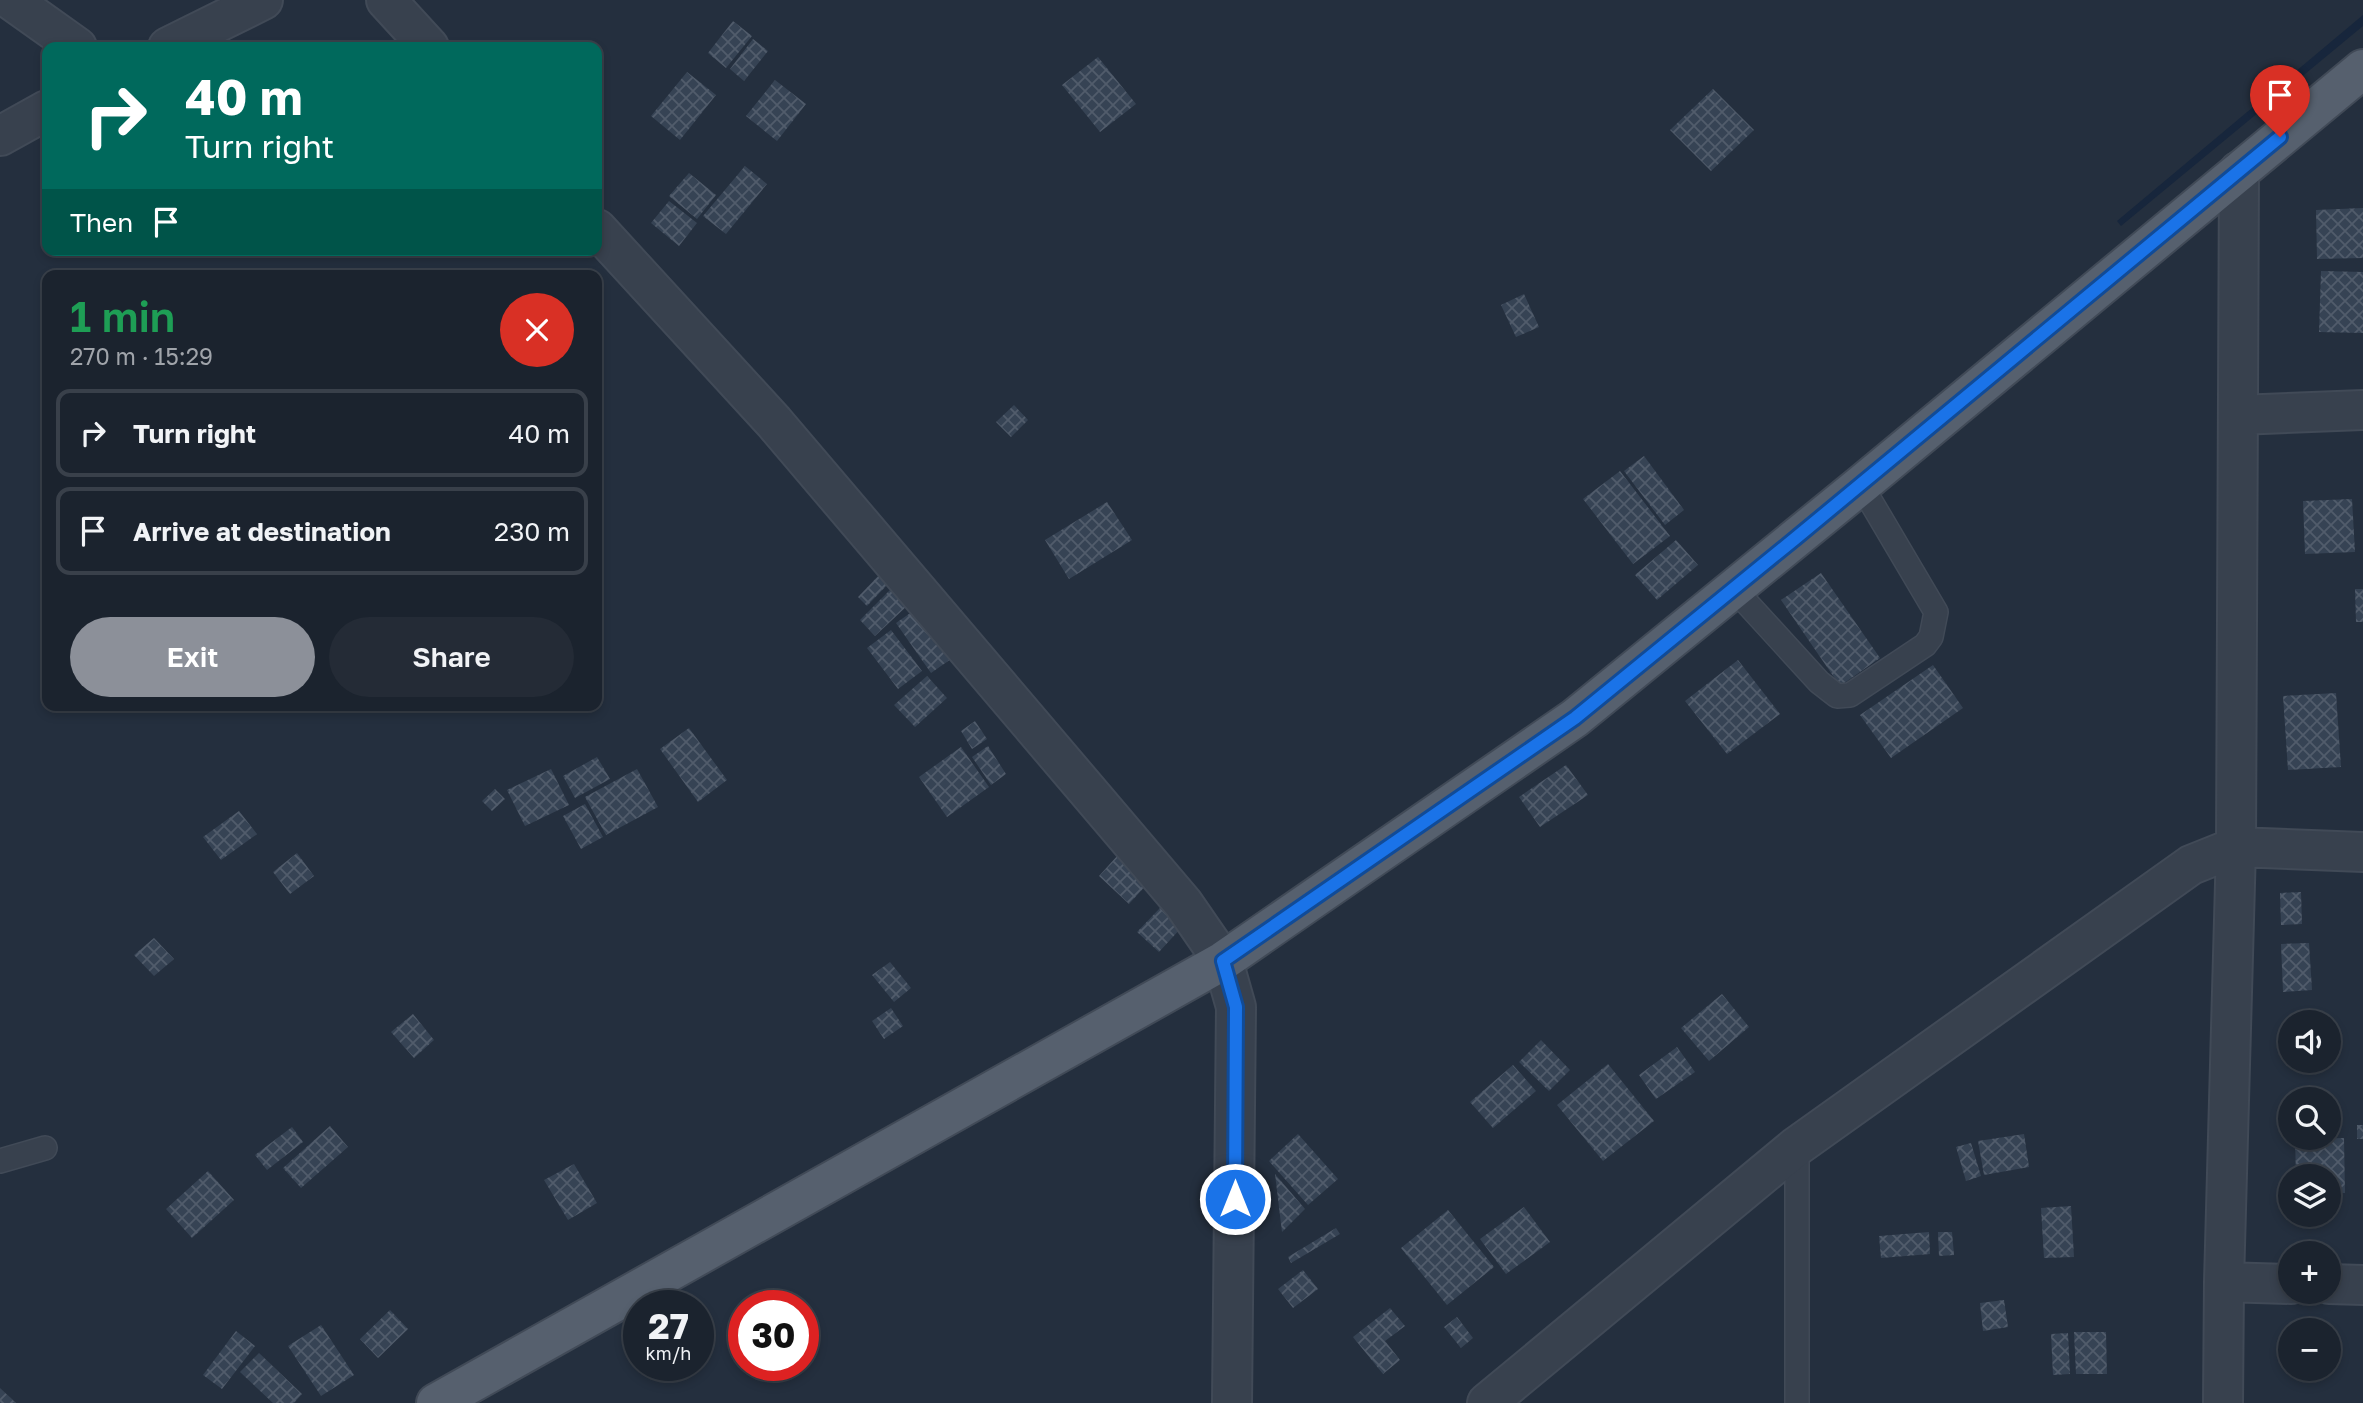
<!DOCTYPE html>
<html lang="en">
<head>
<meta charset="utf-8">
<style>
	:root { --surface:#1b232e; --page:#242b36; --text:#f1f3f6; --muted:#a0a4aa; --line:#39404a; --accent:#8c9099 }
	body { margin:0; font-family:"Golos Text",sans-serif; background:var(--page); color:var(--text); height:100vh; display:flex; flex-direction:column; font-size:26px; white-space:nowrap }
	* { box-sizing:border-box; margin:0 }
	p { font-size:23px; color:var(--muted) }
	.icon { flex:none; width:38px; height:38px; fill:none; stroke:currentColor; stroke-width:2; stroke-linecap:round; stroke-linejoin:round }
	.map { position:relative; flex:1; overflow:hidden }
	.panel { position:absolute; left:42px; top:270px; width:560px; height:441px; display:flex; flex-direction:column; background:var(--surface); border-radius:14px; box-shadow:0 4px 10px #0003,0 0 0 2px var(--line) }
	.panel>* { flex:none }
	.hud { position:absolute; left:42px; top:42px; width:560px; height:214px; border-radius:14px; box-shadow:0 4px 10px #0003,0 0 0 2px var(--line); background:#00695c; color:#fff; overflow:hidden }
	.buttons { position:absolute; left:2278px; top:1010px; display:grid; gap:14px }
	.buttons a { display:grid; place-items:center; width:63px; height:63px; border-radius:50%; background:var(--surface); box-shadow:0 4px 10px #0003,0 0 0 2px var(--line); font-size:35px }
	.speed { position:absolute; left:623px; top:1290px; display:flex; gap:14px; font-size:35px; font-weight:700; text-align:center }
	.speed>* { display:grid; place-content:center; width:91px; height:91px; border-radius:50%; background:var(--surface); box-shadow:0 4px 10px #0003,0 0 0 2px var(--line); line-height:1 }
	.speed small { font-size:18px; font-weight:400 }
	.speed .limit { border:10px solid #d22; background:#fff; color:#111 }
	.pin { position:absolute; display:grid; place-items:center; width:60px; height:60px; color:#fff; margin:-72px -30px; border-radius:50% 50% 50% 0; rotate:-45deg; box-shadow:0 0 7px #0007 }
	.pin .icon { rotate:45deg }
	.me { position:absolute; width:77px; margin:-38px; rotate:0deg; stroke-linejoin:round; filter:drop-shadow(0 0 5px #0008) }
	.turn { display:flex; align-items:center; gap:24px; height:147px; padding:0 28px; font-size:32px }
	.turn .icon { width:91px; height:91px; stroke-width:2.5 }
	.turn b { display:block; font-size:49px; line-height:60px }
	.then { display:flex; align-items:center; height:66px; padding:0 28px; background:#0003; gap:14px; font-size:26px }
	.round { display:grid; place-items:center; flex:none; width:74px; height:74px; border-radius:37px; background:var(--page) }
	.summary { display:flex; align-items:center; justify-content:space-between; height:119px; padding:0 28px }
	h1 { font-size:42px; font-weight:600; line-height:52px; color:#1e9e55 }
	.primary-button { display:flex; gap:14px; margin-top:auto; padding:14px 28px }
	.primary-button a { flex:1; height:80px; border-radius:42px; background:var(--accent); color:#fff; font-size:28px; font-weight:600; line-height:80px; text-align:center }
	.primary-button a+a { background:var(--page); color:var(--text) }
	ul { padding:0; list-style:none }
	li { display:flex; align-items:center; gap:21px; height:88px; margin:0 14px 10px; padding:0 14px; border:4px solid var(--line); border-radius:14px }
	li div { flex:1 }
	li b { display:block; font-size:26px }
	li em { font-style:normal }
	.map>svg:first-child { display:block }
	.water { fill:#17263c }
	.building { fill:url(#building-cross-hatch) }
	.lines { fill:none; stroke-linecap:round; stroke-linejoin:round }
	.lane-casing { stroke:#414a57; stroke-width:26 }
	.street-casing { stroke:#414a57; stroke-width:42 }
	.primary-casing { stroke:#414a57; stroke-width:42 }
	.lane { stroke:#38414e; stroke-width:23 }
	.street { stroke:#38414e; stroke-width:38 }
	.primary { stroke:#56606e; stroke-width:38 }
	.route-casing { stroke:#114b97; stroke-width:18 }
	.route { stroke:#1a73e8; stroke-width:12 }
</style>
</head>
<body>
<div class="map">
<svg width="2363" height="1403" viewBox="0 0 2363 1403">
	<defs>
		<pattern id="building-cross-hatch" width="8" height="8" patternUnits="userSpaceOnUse" patternTransform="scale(1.75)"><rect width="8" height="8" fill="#364354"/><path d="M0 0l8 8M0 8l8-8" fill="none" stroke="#515c6b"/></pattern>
	</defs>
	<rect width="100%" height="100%" fill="#242f3e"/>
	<path class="water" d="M2363,15V26L2121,226L2117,221Z"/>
	<path class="building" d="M733,21L752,36L726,68L708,53Z
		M753,39L768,51L744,81L730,69Z
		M1098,57L1136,104L1100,132L1062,85Z
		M687,72L716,95L680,140L651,116Z
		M775,80L806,104L777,141L746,116Z
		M1713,89L1754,130L1711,171L1670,130Z
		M745,166L767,184L726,234L703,216Z
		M689,173L716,195L697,219L669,196Z
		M669,201L697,223L679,246L651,223Z
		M2363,208V258L2317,259L2316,210Z
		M2321,271L2363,272V333L2319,332Z
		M1524,294L1539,327L1516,337L1501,305Z
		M1014,405L1028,420L1011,437L996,422Z
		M1644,456L1684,510L1665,525L1624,471Z
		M1620,471L1670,536L1633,564L1583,499Z
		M2352,499L2355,552L2305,554L2303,501Z
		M1107,502L1132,540L1069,579L1045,540Z
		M1676,540L1698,565L1657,600L1635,575Z
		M1821,573L1880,658L1840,686L1781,600Z
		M880,574L890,582L867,606L858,597Z
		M892,588L908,605L875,636L860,620Z
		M2355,589H2363V622H2356Z
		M916,609L951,659L931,673L896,623Z
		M891,630L922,671L898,689L867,648Z
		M1738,660L1780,714L1727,754L1685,701Z
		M1933,665L1963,708L1891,758L1860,715Z
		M927,676L947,698L915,727L894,705Z
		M2336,693L2341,767L2288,770L2283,696Z
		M975,721L987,739L972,749L961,731Z
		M689,728L727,780L698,802L660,749Z
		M988,746L1006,774L991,785L972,757Z
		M961,747L989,787L947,817L919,777Z
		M597,757L610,779L575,798L563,776Z
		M1566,765L1588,795L1540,827L1519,797Z
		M551,769L569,805L525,826L507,790Z
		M637,769L658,807L606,835L585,797Z
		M495,789L505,799L492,811L482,801Z
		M585,804L603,837L581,849L563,816Z
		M239,811L257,834L221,860L203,837Z
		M297,853L314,876L290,894L273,872Z
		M1118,855L1149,882L1129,904L1099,876Z
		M2301,892L2302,924L2281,925L2280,893Z
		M1160,908L1182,927L1159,952L1137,932Z
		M154,938L174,959L154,976L134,955Z
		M2309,943L2312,990L2283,992L2281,944Z
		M890,962L911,988L894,1002L872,975Z
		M1722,994L1749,1027L1709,1061L1681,1028Z
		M891,1008L903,1026L884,1039L872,1021Z
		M413,1014L434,1040L414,1058L391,1032Z
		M1541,1040L1570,1070L1549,1091L1519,1062Z
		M1677,1047L1695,1072L1656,1099L1639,1075Z
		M1608,1064L1654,1121L1603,1161L1557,1105Z
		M1513,1065L1536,1091L1493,1128L1470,1102Z
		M2357,1125H2363V1139H2357Z
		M330,1126L348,1147L301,1188L283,1168Z
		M292,1127L303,1142L267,1170L255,1155Z
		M1298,1134L1338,1179L1308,1205L1269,1161Z
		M2024,1134L2029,1167L1984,1175L1978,1141Z
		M2344,1138L2345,1193H2329V1176H2296L2295,1139Z
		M1971,1143L1981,1176L1966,1181L1956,1147Z
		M574,1164L597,1203L568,1220L544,1180Z
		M208,1171L234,1200L192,1238L166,1209Z
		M1275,1174L1305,1209L1282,1232Z
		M2071,1206L2074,1257L2044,1258L2041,1208Z
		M1524,1207L1550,1242L1506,1274L1480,1239Z
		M1448,1210L1494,1267L1447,1305L1401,1248Z
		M1336,1228L1340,1234L1291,1263L1288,1257Z
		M1929,1232L1930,1254L1881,1258L1879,1236Z
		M1938,1232H1952L1954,1255L1939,1256Z
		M1303,1270L1318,1289L1293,1308L1278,1289Z
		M2004,1300L2008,1327L1983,1331L1980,1303Z
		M1390,1308L1405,1326L1385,1341L1400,1360L1383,1374L1353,1337Z
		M390,1310L408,1329L378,1358L360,1339Z
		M1457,1317L1473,1338L1461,1348L1444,1327Z
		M321,1325L354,1375L321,1396L288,1346Z
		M236,1331L255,1346L222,1389L203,1375Z
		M2074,1332H2106L2107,1374H2076Z
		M2068,1333L2070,1374L2053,1375L2051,1334Z
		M259,1353L302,1394L294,1403H273L240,1372Z
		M0,1388L16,1403H0Z"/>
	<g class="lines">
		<defs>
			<path id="lane" d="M1734,589L1819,682L1837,696L1850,695L1925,645L1931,637L1936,612L1861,485
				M0,1161L45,1148
				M1797,1403V1146"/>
			<path id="street" d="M11,0L77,47
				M386,0L429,47
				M168,47L263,0
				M0,136L47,110
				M597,229L774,422L1183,903L1223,961L1236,1007L1232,1403
				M2238,415L2363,410
				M2224,1282L2291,1284
				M2329,1284L2363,1285
				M1487,1403L1797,1146L2191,865L2236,847L2363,852
				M2223,1403L2224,1282L2236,847L2239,171"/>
			<path id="primary" d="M436,1403L1223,961L1575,718L1861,485L2363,69"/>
		</defs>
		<use href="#lane" class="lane-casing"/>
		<use href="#street" class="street-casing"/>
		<use href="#primary" class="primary-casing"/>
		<use href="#lane" class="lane"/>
		<use href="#street" class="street"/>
		<use href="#primary" class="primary"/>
	</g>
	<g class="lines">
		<defs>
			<path id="route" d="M1235,1199L1236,1007L1223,961L1575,718L1797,537L2280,137"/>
		</defs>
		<use href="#route" class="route-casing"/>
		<use href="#route" class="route"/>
	</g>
</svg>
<div class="buttons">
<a><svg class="icon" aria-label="sound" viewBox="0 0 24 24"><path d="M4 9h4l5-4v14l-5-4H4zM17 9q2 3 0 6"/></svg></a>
<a><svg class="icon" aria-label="search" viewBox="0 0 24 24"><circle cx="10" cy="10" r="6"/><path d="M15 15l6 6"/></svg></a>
<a><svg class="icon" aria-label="layers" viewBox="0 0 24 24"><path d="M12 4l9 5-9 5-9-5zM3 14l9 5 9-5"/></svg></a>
<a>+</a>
<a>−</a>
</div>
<div class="speed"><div>27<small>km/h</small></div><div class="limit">30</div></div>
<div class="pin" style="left:2280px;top:137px;background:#d93025"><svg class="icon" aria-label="arrive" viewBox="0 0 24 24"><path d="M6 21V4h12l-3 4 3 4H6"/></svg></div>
<svg class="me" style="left:1235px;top:1199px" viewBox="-20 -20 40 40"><circle r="17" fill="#1a73e8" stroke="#fff" stroke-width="3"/><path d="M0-11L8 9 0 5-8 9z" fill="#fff"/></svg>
<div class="hud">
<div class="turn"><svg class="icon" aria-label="right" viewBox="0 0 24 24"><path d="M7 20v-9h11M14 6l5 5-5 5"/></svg><div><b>40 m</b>Turn right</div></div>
<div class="then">Then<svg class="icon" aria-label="arrive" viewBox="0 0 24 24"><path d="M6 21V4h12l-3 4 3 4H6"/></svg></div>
</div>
<section class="panel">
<div class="summary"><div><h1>1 min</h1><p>270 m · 15:29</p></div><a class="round" style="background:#d93025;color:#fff"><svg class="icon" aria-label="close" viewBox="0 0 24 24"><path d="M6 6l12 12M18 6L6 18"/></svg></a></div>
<ul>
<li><svg class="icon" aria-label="right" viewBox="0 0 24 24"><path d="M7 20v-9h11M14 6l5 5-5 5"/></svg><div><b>Turn right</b></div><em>40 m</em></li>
<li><svg class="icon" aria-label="arrive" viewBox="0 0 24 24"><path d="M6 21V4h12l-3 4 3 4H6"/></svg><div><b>Arrive at destination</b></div><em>230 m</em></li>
</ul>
<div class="primary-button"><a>Exit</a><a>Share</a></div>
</section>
</div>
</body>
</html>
